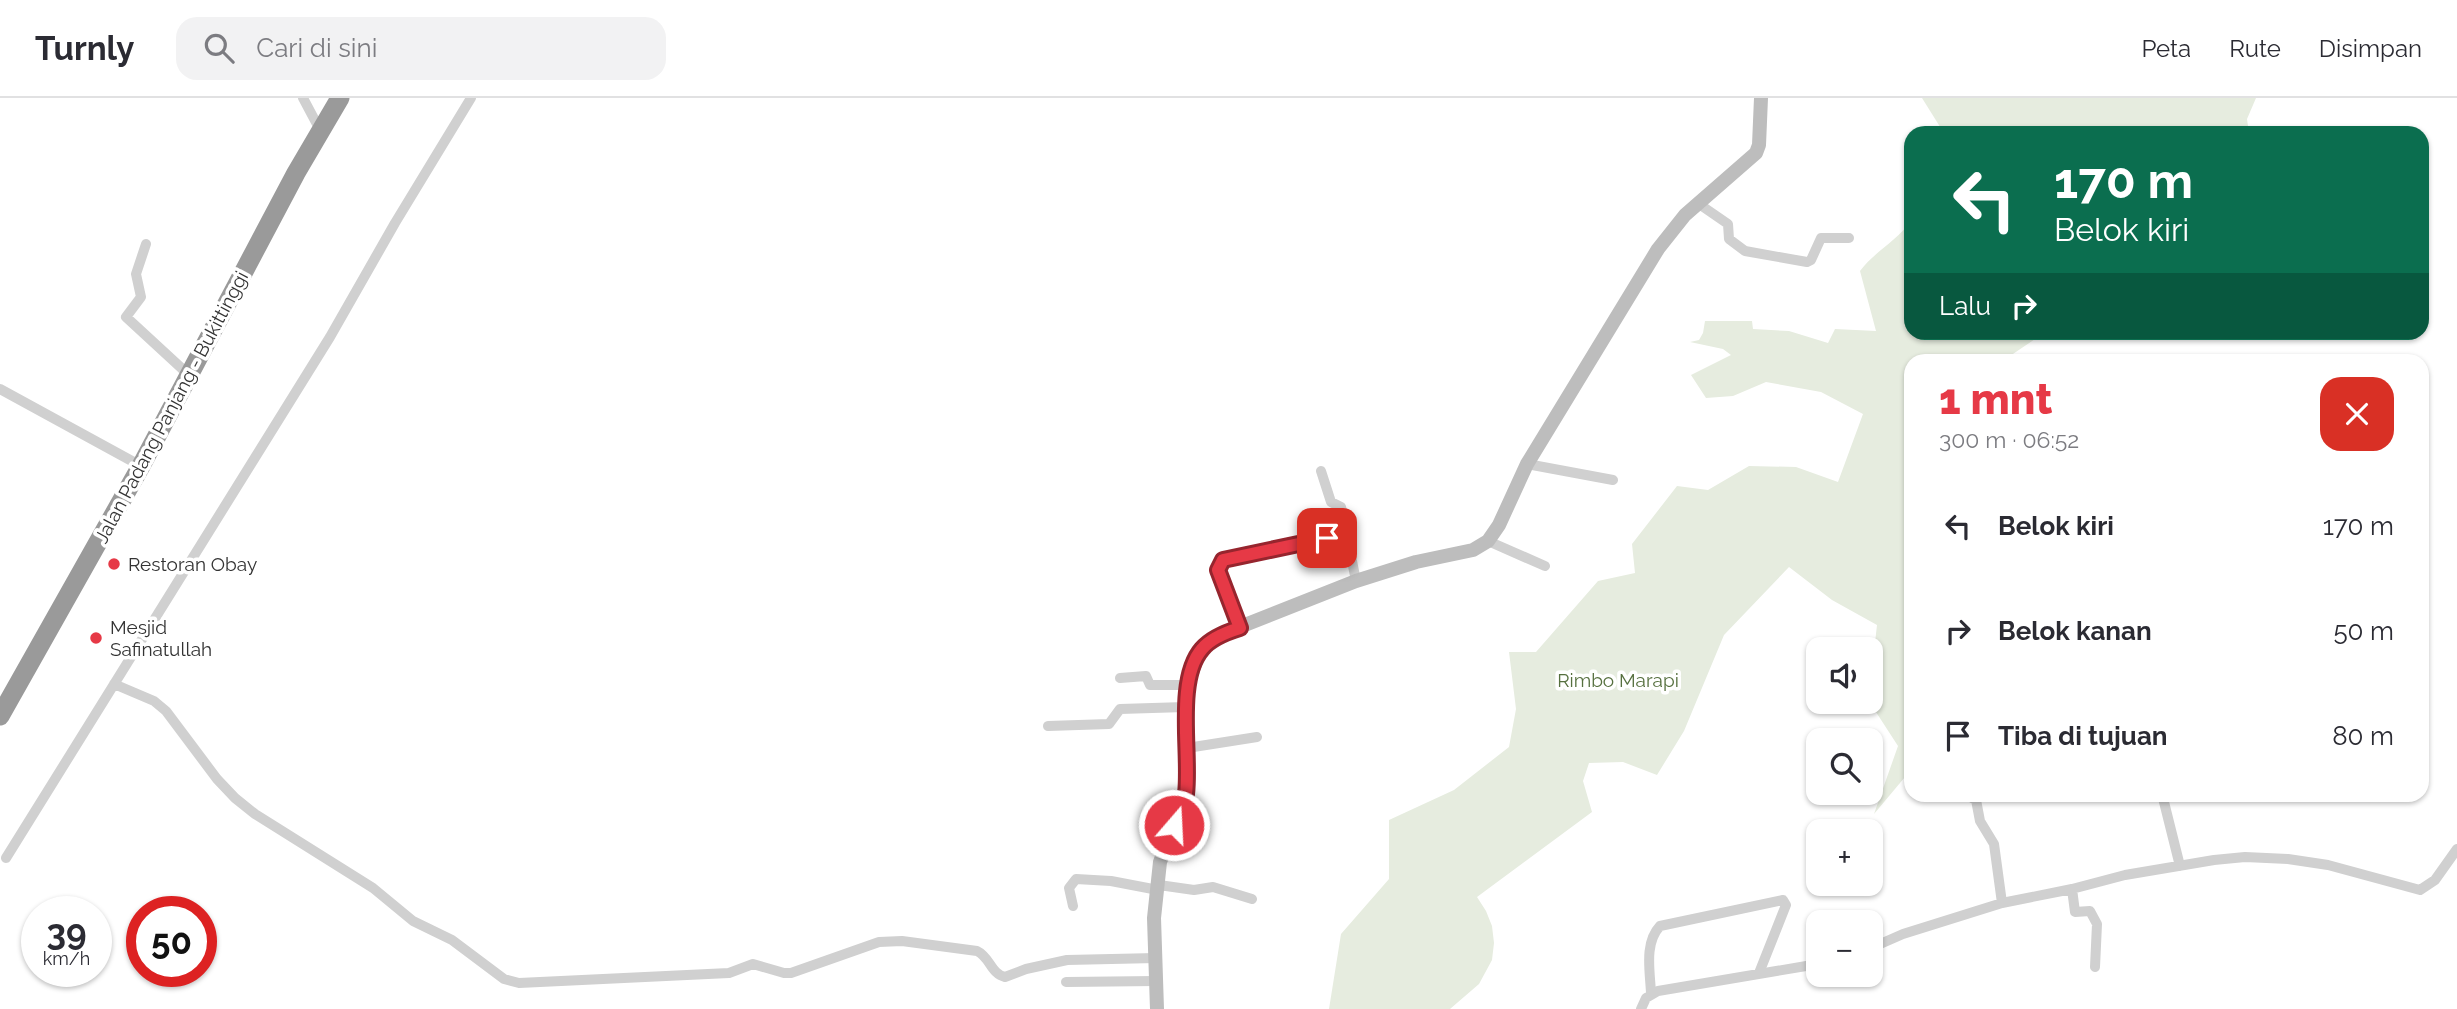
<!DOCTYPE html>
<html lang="id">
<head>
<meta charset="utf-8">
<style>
	:root { --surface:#fff; --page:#f2f2f3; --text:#2b2b33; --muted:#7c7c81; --line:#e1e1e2; --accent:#e63946 }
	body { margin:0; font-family:Raleway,sans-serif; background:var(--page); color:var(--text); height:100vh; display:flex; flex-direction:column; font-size:26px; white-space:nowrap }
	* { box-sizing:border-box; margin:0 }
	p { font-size:23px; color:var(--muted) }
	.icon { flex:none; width:38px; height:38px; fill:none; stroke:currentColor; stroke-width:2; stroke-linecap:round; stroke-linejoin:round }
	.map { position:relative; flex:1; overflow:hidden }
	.details { position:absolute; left:1904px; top:256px; width:525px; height:448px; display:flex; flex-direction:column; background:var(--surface); border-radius:21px; box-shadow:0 2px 5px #0004 }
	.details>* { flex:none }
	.banner { position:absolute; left:1904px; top:28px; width:525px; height:214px; border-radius:21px; box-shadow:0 2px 5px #0004; background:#0b6e4f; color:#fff; overflow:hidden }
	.fabs { position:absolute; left:1806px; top:539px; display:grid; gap:14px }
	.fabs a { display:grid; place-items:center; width:77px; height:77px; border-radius:14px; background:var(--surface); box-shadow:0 2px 5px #0004; font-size:35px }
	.speed { position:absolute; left:21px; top:798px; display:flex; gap:14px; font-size:35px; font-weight:700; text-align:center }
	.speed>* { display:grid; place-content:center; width:91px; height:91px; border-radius:50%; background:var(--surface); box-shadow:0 2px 5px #0004; line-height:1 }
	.speed small { font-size:18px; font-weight:400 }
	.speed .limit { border:10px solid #d22; background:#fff; color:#111 }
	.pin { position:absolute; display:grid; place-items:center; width:60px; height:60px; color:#fff; margin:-30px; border-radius:14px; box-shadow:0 4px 10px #0006 }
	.me { position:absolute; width:77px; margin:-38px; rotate:19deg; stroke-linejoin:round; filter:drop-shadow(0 0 5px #0008) }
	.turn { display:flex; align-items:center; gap:24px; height:147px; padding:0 35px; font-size:32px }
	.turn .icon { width:91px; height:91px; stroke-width:2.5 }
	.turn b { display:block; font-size:49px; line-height:60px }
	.then { display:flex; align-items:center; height:66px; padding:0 35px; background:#0003; gap:14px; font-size:26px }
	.round { display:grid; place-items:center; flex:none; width:74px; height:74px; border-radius:21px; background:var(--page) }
	.overview { display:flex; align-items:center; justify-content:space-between; height:119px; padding:0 35px }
	h1 { font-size:42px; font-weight:800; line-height:52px; color:var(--accent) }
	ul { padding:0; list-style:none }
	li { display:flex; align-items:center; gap:21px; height:105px; padding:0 35px }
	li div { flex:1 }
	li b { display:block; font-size:26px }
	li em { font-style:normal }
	header { display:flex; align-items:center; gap:42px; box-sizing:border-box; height:98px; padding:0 35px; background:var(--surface); border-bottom:2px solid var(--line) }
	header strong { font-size:33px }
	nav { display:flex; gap:38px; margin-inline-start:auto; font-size:24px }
	.search { width:490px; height:63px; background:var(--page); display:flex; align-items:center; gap:18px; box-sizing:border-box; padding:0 24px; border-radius:21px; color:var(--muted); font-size:26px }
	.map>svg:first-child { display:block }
	.green { fill:#e6ecdf }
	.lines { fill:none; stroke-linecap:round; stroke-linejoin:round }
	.street { stroke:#d0d0d0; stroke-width:10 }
	.secondary { stroke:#bdbdbd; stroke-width:14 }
	.highway { stroke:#9a9a9a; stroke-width:19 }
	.route-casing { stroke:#96252e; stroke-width:18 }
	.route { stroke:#e63946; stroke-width:12 }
	.poi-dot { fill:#e63946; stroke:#fff; stroke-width:2.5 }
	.labels { text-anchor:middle; stroke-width:7; stroke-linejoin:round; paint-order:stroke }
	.street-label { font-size:19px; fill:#333; stroke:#fff }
	.poi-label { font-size:19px; fill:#333; stroke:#fff; text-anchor:start }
	.park-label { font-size:19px; fill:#56703f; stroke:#fff }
</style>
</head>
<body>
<header>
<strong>Turnly</strong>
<div class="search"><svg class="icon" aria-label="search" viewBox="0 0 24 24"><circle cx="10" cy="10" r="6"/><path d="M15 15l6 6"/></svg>Cari di sini</div>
<nav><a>Peta</a><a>Rute</a><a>Disimpan</a></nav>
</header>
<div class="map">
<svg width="2457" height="911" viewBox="0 0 2457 911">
	<rect width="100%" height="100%" fill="#fff"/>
	<path class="green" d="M1922,0H2256L2247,21L2249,35H1952L1942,32Z
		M1911,123V234L2044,235L2004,262H1911V661L1905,679L1874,716L1898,648L1874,611L1871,580L1877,527L1832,502L1789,469L1724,537L1684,633L1657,677L1623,664L1589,665L1583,683L1592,714L1477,799L1486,813L1492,828L1494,845L1492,862L1479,886L1450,911H1329L1341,836L1389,781V722L1454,692L1509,649L1516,611L1509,554H1536L1598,483L1635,475L1632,446L1677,388L1708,392L1749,368L1796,369L1838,384L1863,316L1821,294L1766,284L1733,298L1706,300L1691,277L1731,257L1723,251L1690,244L1699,242L1703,235L1705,223H1752L1753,231L1789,233L1828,245L1835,231L1876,233L1860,173C1874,154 1897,143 1911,123Z"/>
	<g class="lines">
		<path class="street" d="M303,0L320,32
			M1699,106L1728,126L1729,141L1745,153L1807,164L1811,162L1821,140H1849
			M146,146L136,176L141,199L126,219L190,278
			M0,291L141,368
			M1527,366L1613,382
			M1321,373L1331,404L1341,409L1342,413L1356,483
			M1488,443L1545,468
			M1240,530L1218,472L1223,462L1348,437
			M1120,580L1146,578L1150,587H1188
			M114,586L154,603L166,613L217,681L235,700L255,716L373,790L413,823L452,842L504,881L519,885L729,875L753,866L784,875H791L879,844L902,843L977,853C990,859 991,876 1005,879L1026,871L1067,862L1156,860
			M1048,628L1109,626L1120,611L1185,609
			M1187,650L1257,639
			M1965,696L1976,702L1980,723L1994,746L2002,805
			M2162,696L2180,768
			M6,760L330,239L395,125L471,0
			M1159,787L1194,792L1213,789L1252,801
			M2072,791L2075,814L2090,813L2097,826L2095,869
			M1073,808L1069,790L1076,781L1111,783L1158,792
			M1871,850L1903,836L2002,805L2072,791L2125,777L2214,762L2245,759L2288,761L2328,767L2420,792L2435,782L2457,751
			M1066,884L1156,883
			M1651,895C1650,873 1644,845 1660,828L1783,802L1786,807L1759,875
			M1641,911L1646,900L1658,893L1818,866"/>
		<path class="secondary" d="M1157,911L1154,820L1160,764L1185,699V609L1188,587L1199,554L1208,545L1227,534L1356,483L1416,464L1473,452L1488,443L1499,427L1527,366L1658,151L1685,117L1756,55L1759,47L1761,0"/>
		<path class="highway" d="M0,618L141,368L296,75L340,0"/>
	</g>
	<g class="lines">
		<defs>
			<path id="route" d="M1174,727C1179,717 1184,707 1186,696C1191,657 1175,582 1202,551C1211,540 1227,534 1240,530L1218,472L1223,462L1327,440"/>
		</defs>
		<use href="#route" class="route-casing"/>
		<use href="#route" class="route"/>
	</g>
	<g class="poi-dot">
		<circle cx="114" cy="466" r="7"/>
		<circle cx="96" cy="540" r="7"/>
	</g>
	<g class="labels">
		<g class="street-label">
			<text transform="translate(171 309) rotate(-62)" y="7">Jalan Padang Panjang - Bukittinggi</text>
		</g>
		<g class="poi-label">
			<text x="128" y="473">Restoran Obay</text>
			<text x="110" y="536">Mesjid<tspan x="110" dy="22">Safinatullah</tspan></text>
		</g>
		<g class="park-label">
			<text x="1618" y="589">Rimbo Marapi</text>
		</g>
	</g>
</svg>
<div class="fabs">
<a><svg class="icon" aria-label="sound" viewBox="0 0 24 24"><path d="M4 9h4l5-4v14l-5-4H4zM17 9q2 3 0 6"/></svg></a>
<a><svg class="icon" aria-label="search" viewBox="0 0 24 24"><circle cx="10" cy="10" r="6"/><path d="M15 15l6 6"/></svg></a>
<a>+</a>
<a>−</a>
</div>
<div class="speed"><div>39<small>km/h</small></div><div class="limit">50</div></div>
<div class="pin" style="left:1327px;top:440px;background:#d93025"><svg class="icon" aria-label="arrive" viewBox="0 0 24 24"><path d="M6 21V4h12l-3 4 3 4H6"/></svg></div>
<svg class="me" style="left:1174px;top:727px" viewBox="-20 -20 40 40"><circle r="17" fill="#e63946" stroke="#fff" stroke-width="3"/><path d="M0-11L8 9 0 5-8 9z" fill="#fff"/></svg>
<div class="banner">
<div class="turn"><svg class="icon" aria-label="left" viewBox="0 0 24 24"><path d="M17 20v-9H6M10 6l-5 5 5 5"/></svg><div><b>170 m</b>Belok kiri</div></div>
<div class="then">Lalu<svg class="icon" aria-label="right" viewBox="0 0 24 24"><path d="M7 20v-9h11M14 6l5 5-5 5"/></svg></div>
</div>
<section class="details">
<div class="overview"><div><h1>1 mnt</h1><p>300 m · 06:52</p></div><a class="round" style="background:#d93025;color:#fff"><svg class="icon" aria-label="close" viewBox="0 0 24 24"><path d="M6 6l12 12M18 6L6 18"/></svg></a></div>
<ul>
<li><svg class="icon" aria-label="left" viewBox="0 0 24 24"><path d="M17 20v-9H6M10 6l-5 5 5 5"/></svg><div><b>Belok kiri</b></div><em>170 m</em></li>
<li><svg class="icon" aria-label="right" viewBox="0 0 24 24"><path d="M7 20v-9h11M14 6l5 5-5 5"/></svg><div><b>Belok kanan</b></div><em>50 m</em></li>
<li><svg class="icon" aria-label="arrive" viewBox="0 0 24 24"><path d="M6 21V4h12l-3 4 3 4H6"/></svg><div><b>Tiba di tujuan</b></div><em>80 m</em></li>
</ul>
</section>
</div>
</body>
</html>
